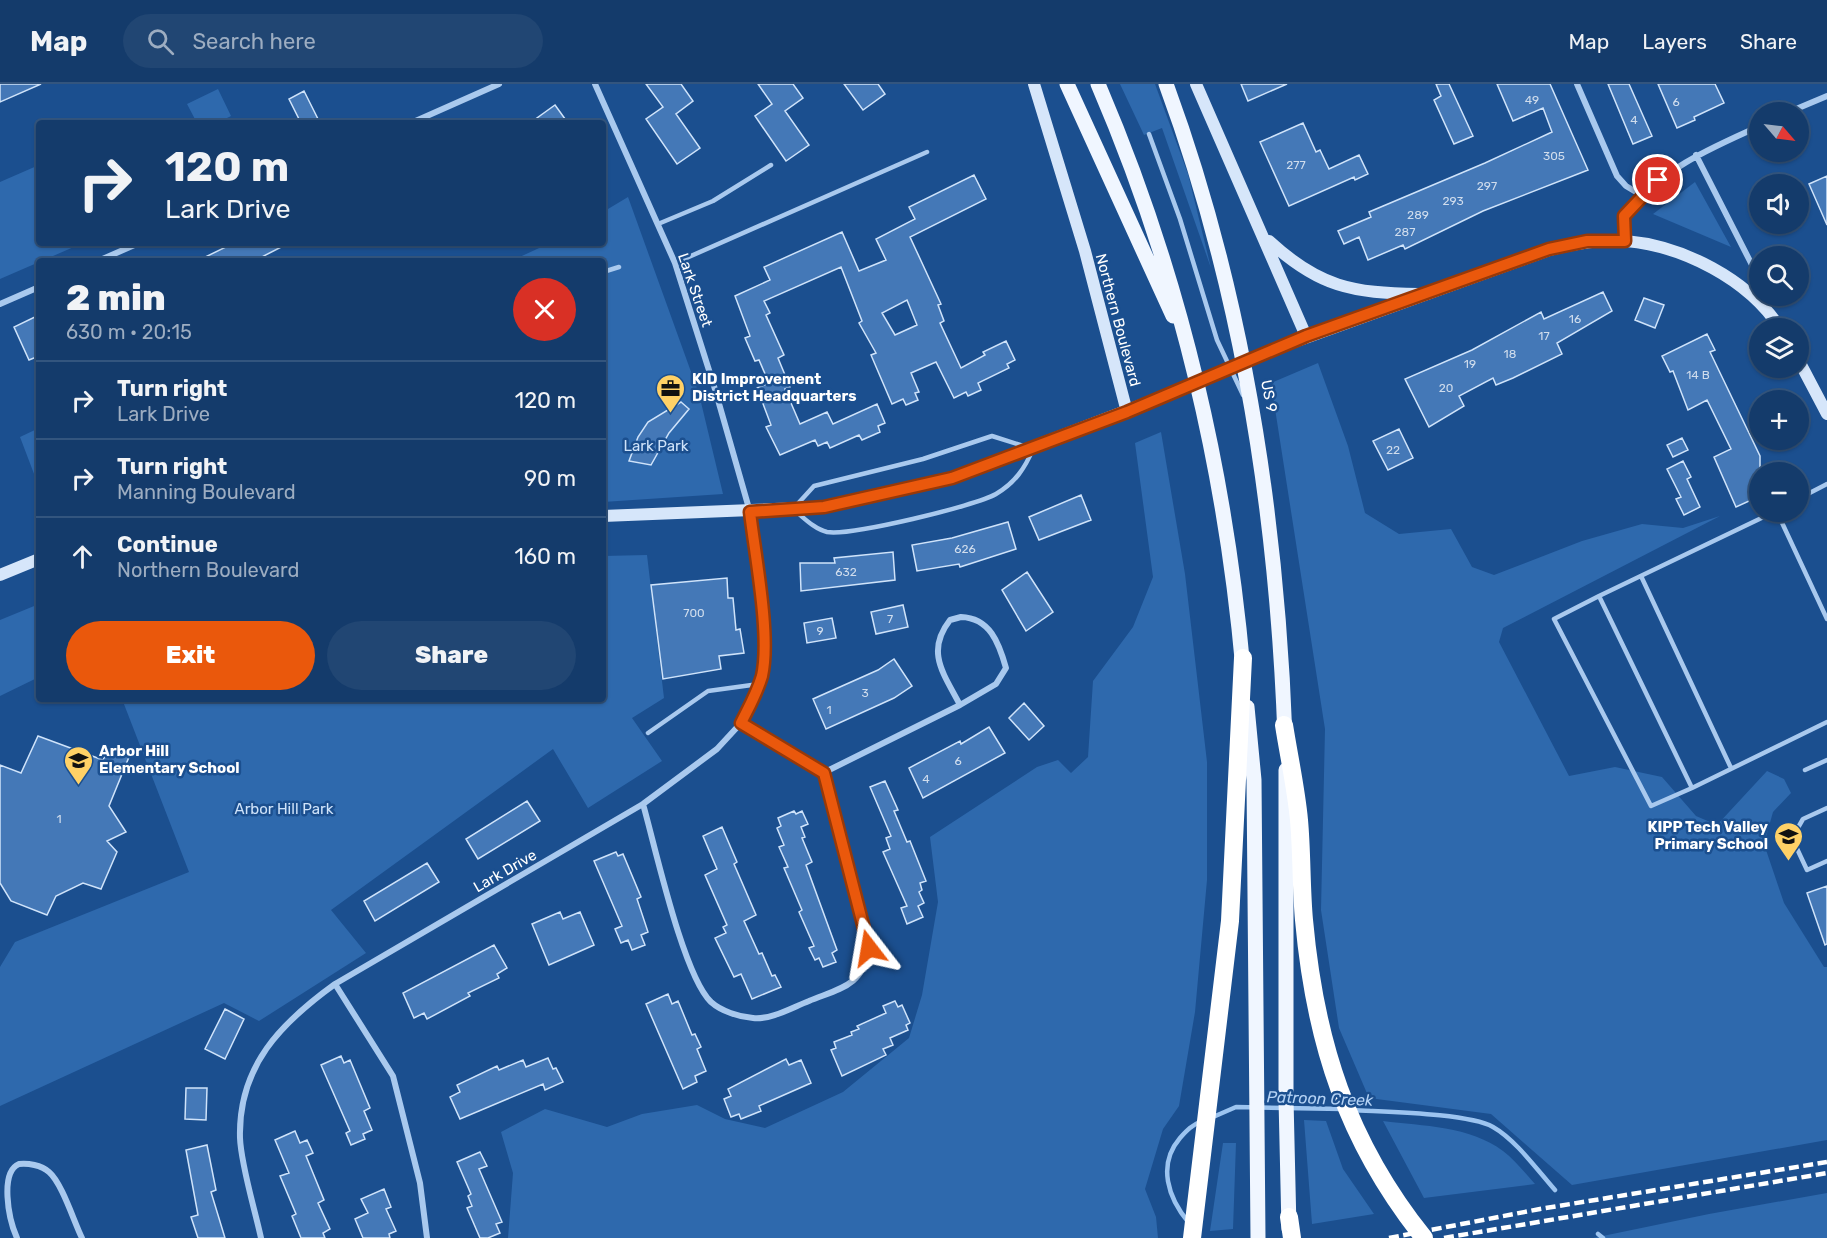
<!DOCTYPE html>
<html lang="en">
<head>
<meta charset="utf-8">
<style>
	:root { --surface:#143b6b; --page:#214673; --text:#f1f3f6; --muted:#9dadc1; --line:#33557e; --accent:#ea580c }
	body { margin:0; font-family:Rubik,sans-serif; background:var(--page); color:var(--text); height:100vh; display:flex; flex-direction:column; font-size:22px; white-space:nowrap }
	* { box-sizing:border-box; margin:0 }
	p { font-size:20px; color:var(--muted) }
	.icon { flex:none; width:33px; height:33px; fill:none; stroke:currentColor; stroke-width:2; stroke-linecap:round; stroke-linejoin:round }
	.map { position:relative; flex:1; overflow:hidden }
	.drawer { position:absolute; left:36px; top:174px; width:570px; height:444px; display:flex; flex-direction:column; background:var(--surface); border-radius:6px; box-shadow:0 2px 4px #0004,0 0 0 2px var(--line) }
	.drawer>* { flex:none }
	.hud { position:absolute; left:36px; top:36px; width:570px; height:126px; border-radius:6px; box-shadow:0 2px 4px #0004,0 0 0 2px var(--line); background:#143b6b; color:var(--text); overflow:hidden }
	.needle { width:39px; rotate:118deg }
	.buttons { position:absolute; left:1749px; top:18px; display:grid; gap:12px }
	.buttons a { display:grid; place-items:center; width:60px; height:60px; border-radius:50%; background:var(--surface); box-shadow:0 2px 4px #0004,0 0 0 2px var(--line); font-size:30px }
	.pin { position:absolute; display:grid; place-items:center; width:51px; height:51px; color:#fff; margin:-26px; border:3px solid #fff; border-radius:50%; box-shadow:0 2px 6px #0007 }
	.me { position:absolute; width:66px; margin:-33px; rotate:346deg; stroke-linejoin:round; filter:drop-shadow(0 0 4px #0008) }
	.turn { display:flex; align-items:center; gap:21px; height:126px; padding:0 30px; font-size:27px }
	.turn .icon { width:78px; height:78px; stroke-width:2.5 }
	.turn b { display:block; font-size:42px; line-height:51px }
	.round { display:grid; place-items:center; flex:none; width:63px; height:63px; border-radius:32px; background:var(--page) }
	.overview { display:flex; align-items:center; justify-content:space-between; height:102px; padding:0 30px }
	h1 { font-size:36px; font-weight:800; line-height:45px }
	.cta { display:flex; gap:12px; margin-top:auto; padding:12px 30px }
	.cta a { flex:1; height:69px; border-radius:36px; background:var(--accent); color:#fff; font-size:24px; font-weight:800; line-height:69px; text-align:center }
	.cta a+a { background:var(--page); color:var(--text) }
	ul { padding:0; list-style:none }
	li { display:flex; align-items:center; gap:18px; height:78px; padding:0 30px; border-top:2px solid var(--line) }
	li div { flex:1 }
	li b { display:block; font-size:22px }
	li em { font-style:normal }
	header { display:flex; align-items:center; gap:36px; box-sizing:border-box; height:84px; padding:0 30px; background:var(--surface); border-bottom:2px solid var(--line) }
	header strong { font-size:28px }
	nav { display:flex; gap:33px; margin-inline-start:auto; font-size:21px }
	.search { width:420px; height:54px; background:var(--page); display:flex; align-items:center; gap:15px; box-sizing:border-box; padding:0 21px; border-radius:33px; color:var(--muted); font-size:22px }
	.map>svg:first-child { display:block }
	.green { fill:#2e69ad }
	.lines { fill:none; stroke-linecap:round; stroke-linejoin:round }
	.stream { stroke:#9cc4f0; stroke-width:4.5 }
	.building { fill:#4478b7; stroke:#cfe3fa; stroke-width:1.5; fill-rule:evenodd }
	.lane { stroke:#a9c9ee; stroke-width:4.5 }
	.street { stroke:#a9c9ee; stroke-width:6 }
	.secondary { stroke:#d6e6fa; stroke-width:12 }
	.primary { stroke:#f0f6ff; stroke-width:15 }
	.highway { stroke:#fff; stroke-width:18 }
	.rail { stroke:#fff; stroke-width:4.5; stroke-dasharray:10 4.5; stroke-linecap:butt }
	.secondary-bridge { stroke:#d6e6fa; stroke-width:12 }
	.highway-bridge { stroke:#fff; stroke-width:18 }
	.route-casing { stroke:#983908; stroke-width:15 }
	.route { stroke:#ea580c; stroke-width:10 }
	.labels { text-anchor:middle; stroke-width:5; stroke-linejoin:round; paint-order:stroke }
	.number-label { font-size:12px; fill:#d0dded }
	.street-label { font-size:15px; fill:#fff; stroke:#1b4f8f }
	.poi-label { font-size:15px; font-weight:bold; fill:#fff; stroke:#1b4f8f; text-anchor:start }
	.park-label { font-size:15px; fill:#cfe3fa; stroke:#1b4f8f }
	.water-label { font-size:16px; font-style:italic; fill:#b5d3f5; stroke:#1b4f8f }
</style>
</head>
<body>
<header>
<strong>Map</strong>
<div class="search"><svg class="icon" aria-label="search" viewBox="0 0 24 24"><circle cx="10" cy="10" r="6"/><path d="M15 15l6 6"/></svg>Search here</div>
<nav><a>Map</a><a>Layers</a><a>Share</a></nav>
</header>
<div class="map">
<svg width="1827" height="1154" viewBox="0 0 1827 1154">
	<rect width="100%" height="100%" fill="#1b4f8f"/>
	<path class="green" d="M1120,0H1155L1188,90L1211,184L1162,44L1144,51Z
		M218,5L231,32L217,39H197L187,20Z
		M39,81V159H83L0,195V98Z
		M1695,98L1731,163L1653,130Z
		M628,113L699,310L723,410L603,418V177H511L550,159H603V128Z
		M1318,279L1348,362L1365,429L1399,450L1451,445L1472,483L1494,491L1582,457L1642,440L1683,444L1720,432L1503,544L1499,558L1569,692L1615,683L1662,693L1696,732L1717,741L1767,687L1784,695L1791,709L1773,728L1764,760L1784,819L1824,883H1827V1056L1572,1101L1491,1030L1369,1014L1339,944L1321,826L1325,645L1271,299Z
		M39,344V403L20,353Z
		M1161,348L1185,490L1207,678V796L1195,928L1179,1022L1163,1045L1145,1105L1156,1133L1158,1154H508L513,1089L501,1048L545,1025L607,1043L642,1030L697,1021L725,1035L765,1044L843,1008L909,954L922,911L938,818L930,753L1037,683L1058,676L1071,689L1088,673L1093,597L1133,543L1153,493L1135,359Z
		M647,471L664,614L632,634L662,677L588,724L553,665L331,826L366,869L259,937L224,919L0,1022V883L15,858L189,788L122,615H603V472Z
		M39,520V593L0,612V536Z
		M1304,1036L1326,1037L1343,1085L1374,1130L1312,1140Z
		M1383,1037C1423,1042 1470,1042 1503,1067C1515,1076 1525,1089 1535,1100L1424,1114Z
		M1223,1059H1236L1233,1145L1210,1147Z
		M1827,1109V1154H1593L1709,1130Z"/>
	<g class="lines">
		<path class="stream" d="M1352,1026C1384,1028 1468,1029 1493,1043C1516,1056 1538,1087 1555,1106
			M1213,1033L1236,1023L1343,1025
			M1189,1139C1168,1114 1157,1081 1180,1054C1187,1046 1192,1041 1202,1037
			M1598,1150L1603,1154"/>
	</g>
	<path class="building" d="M0,0H41L0,18Z
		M646,0H681L693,17L676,30L700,64L677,80L646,35L663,23Z
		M758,0H793L803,14L785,27L809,61L786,77L755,32L772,20Z
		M844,0H878L885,10L863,26Z
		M1241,0H1287L1248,17Z
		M1436,0H1449L1473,52L1454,60L1434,16L1441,12Z
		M1497,0H1550L1588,86L1483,127L1405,165L1403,161L1368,176L1359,153L1344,160L1338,147L1371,133L1369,128L1485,79L1552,48L1543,24L1513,37Z
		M1608,0H1629L1652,52L1633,60Z
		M1658,0H1715L1724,19L1694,33L1695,36L1677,44Z
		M304,7L320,39H301L289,15Z
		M555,21L568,39H530Z
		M1303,39L1316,68L1320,66L1329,85L1359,71L1368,90L1355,96L1354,93L1289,122L1260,58Z
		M974,91L986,115L910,153L941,220L938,221L944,237L940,239L961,284L985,271L983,268L1006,257L1015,276L1007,280L1009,284L978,299L981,306L968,312L966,308L954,314L936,278L911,289L919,308L915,309L918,316L906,321L903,315L892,320L871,271L876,269L859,239L862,237L841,183L764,217L770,229L766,231L784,271L778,274L790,303L785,305L800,340L827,328L833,340L877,320L885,339L878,342L880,348L862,356L859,351L830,364L827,358L818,362L815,356L780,371L766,343L771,341L757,304L769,299L759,276L755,277L745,254L750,252L735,212L770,196L764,183L842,148L859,187L886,176L876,155L915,135L909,123ZM907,216L917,241L895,251L882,229Z
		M1827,92V141L1809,100Z
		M224,159H289L254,177H197L226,163Z
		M1603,208L1612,227L1557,259L1562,270L1513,294L1496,301L1493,294L1459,312L1464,322L1429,343L1405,295L1472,266L1541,228L1544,235Z
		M1644,214L1664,221L1655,244L1635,236Z
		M39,231V272L29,276L14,243Z
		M1707,250L1715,266L1710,268L1760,372V412L1736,423L1714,373L1731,365L1707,316L1688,326L1673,287L1670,288L1662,272Z
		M681,318L689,325L669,349L651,381L629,377L638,353L648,338Z
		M1399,345L1413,374L1388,386L1373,357Z
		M1682,354L1688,366L1673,373L1667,361Z
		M1683,377L1691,393L1687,395L1700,423L1684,431L1676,415L1681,413L1667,385Z
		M1081,411L1091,436L1039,456L1029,433Z
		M1008,438L1016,465L960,483L959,480L917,487L912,461L952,454Z
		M893,468L895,496L801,507L800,479H835L834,474Z
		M1027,488L1053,528L1026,547L1002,506Z
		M727,494L728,514H733L736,546L740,545L744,569L719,572L721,585L663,595L651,501Z
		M903,521L908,543L876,550L871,528Z
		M832,534L836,554L807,559L804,539Z
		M894,575L912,602L894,614L826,645L813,615L878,586Z
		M1024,619L1044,642L1029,656L1009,634Z
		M989,643L1005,669L923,714L909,684L960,657L961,660Z
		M38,652L103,676L109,663L129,673L109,722L126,748L107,757L117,768L101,805L83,799L56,812L47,831L11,817L0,799V681L21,689Z
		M885,697L898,726L894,727L907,758L910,757L926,797L920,799L922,806L919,808L924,819L918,822L923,833L907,840L901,824L907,822L883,768L890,765L886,754L891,752L870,703Z
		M527,717L540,737L478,775L466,755Z
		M794,727L796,730L802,727L808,740L801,743L805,753L802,754L812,778L806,781L837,866L832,869L836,878L823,883L819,874L815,876L809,864L814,862L799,828L802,826L784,784L788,783L779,763L784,761L777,744L781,742L778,734Z
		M722,743L737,778L734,780L756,831L744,837L759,870L762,869L772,892L775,891L781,903L752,915L741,890L734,893L715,854L726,849L723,843L727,841L705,791L717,785L703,752Z
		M616,768L618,772L623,770L641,813L637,815L648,848L641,851L645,861L632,866L628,856L621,859L615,845L622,842L594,777Z
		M427,779L439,798L375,837L364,817Z
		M1827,802V860L1825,861L1807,809Z
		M560,828L563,835L580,828L594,861L549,881L532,840Z
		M494,861L507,884L497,890L499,894L468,909L470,912L427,935L424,929L414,934L403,909Z
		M668,910L672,920L678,917L692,951L695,950L701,963L697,965L706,987L695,992L697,998L683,1005L646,920Z
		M895,917L898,923L902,921L910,939L906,941L908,946L890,954L893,961L883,965L886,971L842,992L831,966L836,964L834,958L852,951L851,948L859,945L857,942L886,929L883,922Z
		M225,925L244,935L225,975L205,965Z
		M341,972L344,979L350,976L370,1024L364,1027L372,1046L363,1050L365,1055L351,1061L346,1049L350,1047L321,981Z
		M548,974L553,985L556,984L563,998L545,1006L543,1000L460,1035L450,1013L460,1008L457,1001L497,982L499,986L523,976L526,983Z
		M786,975L789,981L801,976L811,999L759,1022L761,1027L741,1035L739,1030L731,1033L724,1015L731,1012L728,1005Z
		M186,1004H207L206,1036L185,1035Z
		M295,1047L300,1059L307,1056L313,1069L306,1072L324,1116L318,1119L330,1145L323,1149L325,1154H301L292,1132L296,1130L280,1092L289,1089L275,1056Z
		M207,1061L216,1106L211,1108L225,1154H198L191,1133L198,1131L186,1066Z
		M480,1068L487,1082L479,1085L502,1138L496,1140L500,1149L488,1154H480L467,1124L472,1122L468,1112L471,1110L457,1078Z
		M384,1105L391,1123L386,1125L396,1147L389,1150L390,1154H363L355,1135L368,1129L361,1115Z"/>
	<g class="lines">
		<path class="lane" d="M1149,50L1180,135L1217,256L1243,311
			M658,140L713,117L771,81
			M675,179L927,68
			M603,188L619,183
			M992,352L1033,365C1025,384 1015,399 996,410C975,422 851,452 827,448C814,445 803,433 793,425L814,402L923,375Z
			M1798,415L1827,400
			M1774,428L1599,512L1692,704L1827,638
			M1777,428L1827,535
			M1641,492L1731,684
			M1599,512L1554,535L1651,722L1692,704
			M648,649L708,607L759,600
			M1805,686L1827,676
			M1827,724L1803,735L1792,754L1807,786L1827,777"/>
		<path class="street" d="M1577,0L1617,92L1626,102L1641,111
			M1789,28L1827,12
			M411,39L499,0
			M1696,71L1753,183L1756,213
			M1625,157L1624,132C1660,86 1708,65 1760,42
			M98,177L139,159
			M0,220L39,203
			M961,533C990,534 999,559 1006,584L996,600L960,621C944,590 925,568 950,536Z
			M823,689L960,621
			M643,720C655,762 683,891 711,918C721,927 739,933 753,934C771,936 793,923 809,917C841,904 863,902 869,864L823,689L741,639
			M335,900L393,992L420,1099L427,1154
			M17,1154C8,1134 0,1088 19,1080C28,1079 41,1081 49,1088C62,1099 74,1138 82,1154
			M261,1154C255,1126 241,1081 240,1054C238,982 281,939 335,900L643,720L717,665L741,639L752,618L762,589L764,553L750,428L714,302L675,179L595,0"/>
		<path class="secondary" d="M1034,0L1085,167L1127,328
			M1196,0L1306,252
			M1269,157C1319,203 1352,209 1419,210
			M1280,263L1549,166C1574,160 1599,155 1626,157C1683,162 1748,195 1780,244
			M1798,275L1827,330
			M603,432L824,423L952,394L1146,319
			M0,491L39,475"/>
		<path class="primary" d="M1067,0L1173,232
			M1098,0C1178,186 1225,383 1243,585
			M1166,0C1243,209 1277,431 1285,653
			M1247,623L1254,696L1258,1154
			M1286,686V1015L1289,1145"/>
		<path class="highway" d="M1289,1133L1292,1154
			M1192,1154L1230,837L1243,574"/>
		<path class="rail" d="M1389,1154L1540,1125L1827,1078
			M1444,1154L1827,1089"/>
		<path class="secondary-bridge" d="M1146,319L1280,263"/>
		<path class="highway-bridge" d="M1284,641C1289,673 1296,704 1299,736C1302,769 1301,803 1304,836C1315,958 1347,1058 1424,1154"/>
	</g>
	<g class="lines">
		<defs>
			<path id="route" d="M869,864L824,689L741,639C749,623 757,609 762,592C771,552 755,471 750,428L824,423L952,394L1127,328L1306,252L1549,165L1587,157H1625L1624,132L1658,96"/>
		</defs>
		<use href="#route" class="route-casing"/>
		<use href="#route" class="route"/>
	</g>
	<defs>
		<symbol id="office-pin" viewBox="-11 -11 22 30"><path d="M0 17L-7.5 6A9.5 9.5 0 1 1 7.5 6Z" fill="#ffd166" stroke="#1b4f8f"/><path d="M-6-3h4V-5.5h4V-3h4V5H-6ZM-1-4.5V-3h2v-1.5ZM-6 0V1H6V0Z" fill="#111"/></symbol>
		<symbol id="school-pin" viewBox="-11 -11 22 30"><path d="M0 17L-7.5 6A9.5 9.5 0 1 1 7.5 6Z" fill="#ffd166" stroke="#1b4f8f"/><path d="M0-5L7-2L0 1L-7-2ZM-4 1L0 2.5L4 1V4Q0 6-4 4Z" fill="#111"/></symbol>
	</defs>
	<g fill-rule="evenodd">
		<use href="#office-pin" x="654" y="288" width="33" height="45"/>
		<use href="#school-pin" x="62" y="660" width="33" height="45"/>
		<use href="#school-pin" x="1772" y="736" width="33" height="45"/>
	</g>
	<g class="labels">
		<g class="number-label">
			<text x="1532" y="20">49</text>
			<text x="1676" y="22">6</text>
			<text x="1634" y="40">4</text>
			<text x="1554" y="76">305</text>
			<text x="1296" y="85">277</text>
			<text x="1487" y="106">297</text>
			<text x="1453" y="121">293</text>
			<text x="1418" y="135">289</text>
			<text x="1405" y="152">287</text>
			<text x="1575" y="239">16</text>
			<text x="1544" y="256">17</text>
			<text x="1510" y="274">18</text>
			<text x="1470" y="284">19</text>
			<text x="1698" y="295">14 B</text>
			<text x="1446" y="308">20</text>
			<text x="1393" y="370">22</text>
			<text x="965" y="469">626</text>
			<text x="846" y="492">632</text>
			<text x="694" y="533">700</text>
			<text x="890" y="539">7</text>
			<text x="820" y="551">9</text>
			<text x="865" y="613">3</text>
			<text x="829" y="630">1</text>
			<text x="958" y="681">6</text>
			<text x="926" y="699">4</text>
			<text x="59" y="739">1</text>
		</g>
		<g class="street-label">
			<text transform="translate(695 206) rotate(71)" y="5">Lark Street</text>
			<text transform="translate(1118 236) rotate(75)" y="5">Northern Boulevard</text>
			<text transform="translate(1269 312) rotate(79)" y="5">US 9</text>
			<text transform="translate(505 787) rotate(-30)" y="5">Lark Drive</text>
		</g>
		<g class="poi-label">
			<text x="692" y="300">KID Improvement<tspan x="692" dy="17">District Headquarters</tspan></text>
			<text x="99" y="672">Arbor Hill<tspan x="99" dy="17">Elementary School</tspan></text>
			<text x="1768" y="748" text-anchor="end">KIPP Tech Valley<tspan x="1768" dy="17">Primary School</tspan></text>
		</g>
		<g class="park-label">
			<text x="656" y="367">Lark Park</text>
			<text x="284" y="730">Arbor Hill Park</text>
		</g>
		<g class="water-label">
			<text transform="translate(1320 1014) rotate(2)" y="6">Patroon Creek</text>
		</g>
	</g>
</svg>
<div class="buttons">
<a><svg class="needle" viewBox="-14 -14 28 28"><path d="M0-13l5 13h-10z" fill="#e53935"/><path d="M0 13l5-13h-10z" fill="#9dadc1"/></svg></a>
<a><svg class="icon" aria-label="sound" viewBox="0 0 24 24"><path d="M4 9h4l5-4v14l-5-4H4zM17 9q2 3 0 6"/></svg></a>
<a><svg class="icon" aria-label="search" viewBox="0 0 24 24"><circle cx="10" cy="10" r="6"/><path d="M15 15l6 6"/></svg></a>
<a><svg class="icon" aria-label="layers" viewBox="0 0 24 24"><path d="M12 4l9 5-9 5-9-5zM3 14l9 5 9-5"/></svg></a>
<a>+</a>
<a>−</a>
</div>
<div class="pin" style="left:1658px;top:96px;background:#d93025"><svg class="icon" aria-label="arrive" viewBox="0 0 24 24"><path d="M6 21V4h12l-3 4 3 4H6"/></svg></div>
<svg class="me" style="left:869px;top:864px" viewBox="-20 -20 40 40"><path d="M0-17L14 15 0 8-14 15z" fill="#ea580c" stroke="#fff" stroke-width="4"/></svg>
<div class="hud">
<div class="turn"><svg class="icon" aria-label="right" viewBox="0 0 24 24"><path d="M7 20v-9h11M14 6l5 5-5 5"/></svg><div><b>120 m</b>Lark Drive</div></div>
</div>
<section class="drawer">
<div class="overview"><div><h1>2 min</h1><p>630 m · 20:15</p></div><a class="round" style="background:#d93025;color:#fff"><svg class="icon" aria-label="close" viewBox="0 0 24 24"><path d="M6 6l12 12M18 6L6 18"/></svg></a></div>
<ul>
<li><svg class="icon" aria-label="right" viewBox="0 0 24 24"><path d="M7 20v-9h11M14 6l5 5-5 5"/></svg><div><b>Turn right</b><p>Lark Drive</p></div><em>120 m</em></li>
<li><svg class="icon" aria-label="right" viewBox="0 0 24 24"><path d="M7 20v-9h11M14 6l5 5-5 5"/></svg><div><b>Turn right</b><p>Manning Boulevard</p></div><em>90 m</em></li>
<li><svg class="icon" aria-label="ahead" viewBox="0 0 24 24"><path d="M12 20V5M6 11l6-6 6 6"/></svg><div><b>Continue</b><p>Northern Boulevard</p></div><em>160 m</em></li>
</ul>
<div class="cta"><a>Exit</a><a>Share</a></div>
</section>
</div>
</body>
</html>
